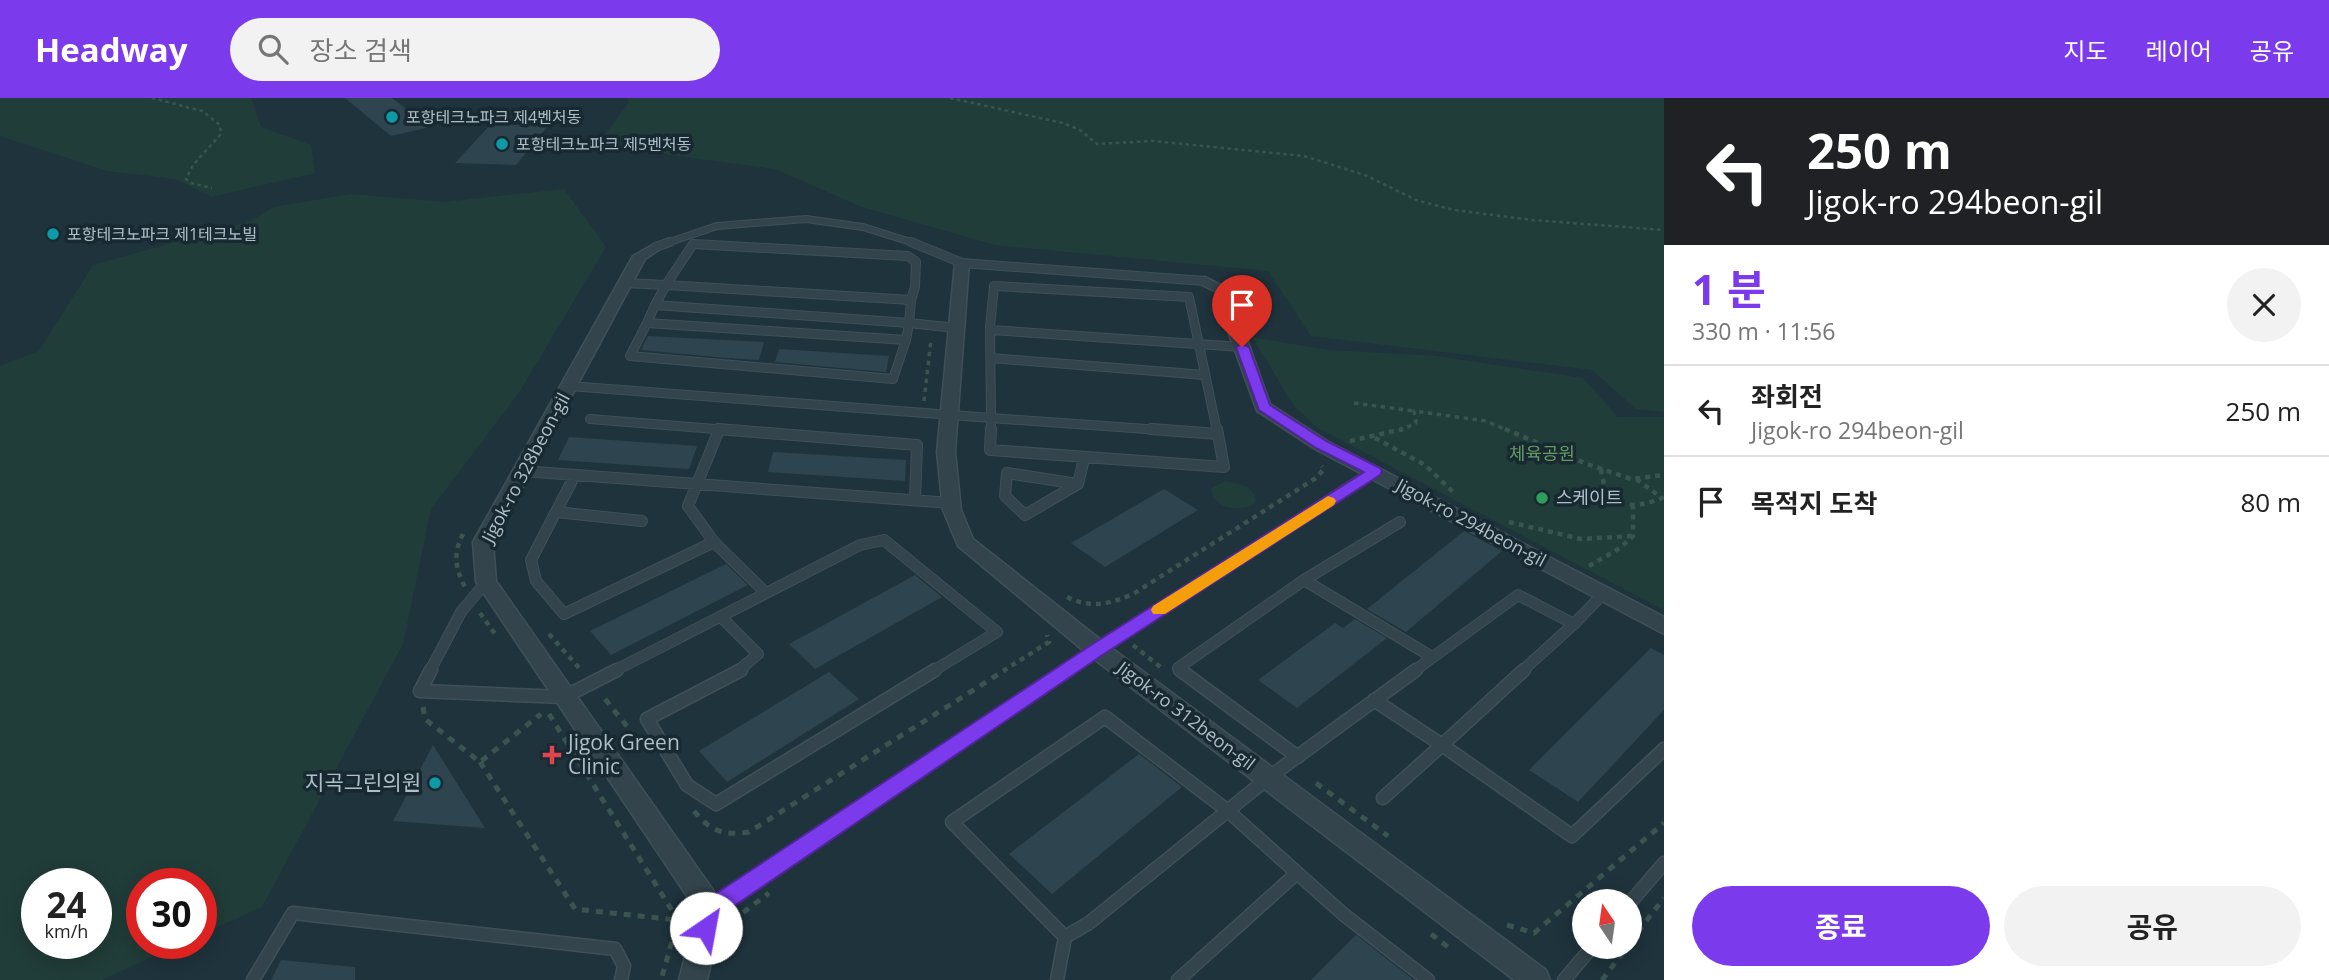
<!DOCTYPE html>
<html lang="ko">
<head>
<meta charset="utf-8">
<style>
	:root { --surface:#fff; --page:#f2f2f2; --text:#222; --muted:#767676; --line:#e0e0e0; --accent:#7c3aed }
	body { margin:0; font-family:"Open Sans","Noto Sans KR",sans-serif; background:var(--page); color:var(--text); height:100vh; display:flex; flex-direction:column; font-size:26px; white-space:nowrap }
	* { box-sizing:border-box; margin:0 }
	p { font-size:23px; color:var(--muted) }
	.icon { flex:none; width:38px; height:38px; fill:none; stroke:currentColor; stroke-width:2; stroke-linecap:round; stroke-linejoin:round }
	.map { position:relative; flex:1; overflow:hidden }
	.sheet { display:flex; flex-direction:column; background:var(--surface); width:665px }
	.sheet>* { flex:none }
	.banner { background:#202124; color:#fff; overflow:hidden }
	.needle { width:46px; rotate:347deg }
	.fabs { position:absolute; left:1572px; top:791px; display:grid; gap:14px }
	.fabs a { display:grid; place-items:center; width:70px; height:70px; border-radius:50%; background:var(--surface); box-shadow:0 4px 18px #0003; font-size:35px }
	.speed { position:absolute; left:21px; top:770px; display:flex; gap:14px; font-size:35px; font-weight:700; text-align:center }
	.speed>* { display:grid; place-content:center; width:91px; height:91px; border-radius:50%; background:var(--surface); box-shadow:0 4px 18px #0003; line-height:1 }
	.speed small { font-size:18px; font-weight:400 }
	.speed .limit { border:10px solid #d22; background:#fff; color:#111 }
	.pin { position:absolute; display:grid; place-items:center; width:60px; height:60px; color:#fff; margin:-72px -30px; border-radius:50% 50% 50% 0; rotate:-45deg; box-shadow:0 0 7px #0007 }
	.pin .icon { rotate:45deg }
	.me { position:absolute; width:77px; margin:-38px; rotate:33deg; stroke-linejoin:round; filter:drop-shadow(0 0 5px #0008) }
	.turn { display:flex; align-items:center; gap:24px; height:147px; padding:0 28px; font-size:32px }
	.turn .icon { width:91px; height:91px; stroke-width:2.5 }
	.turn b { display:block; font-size:49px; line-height:60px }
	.round { display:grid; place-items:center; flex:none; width:74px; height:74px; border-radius:37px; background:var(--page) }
	.overview { display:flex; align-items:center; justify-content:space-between; height:119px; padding:0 28px }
	h1 { font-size:42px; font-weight:700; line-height:52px; color:var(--accent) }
	.button { display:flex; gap:14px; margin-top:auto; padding:14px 28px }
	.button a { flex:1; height:80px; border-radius:42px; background:var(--accent); color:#fff; font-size:28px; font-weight:700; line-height:80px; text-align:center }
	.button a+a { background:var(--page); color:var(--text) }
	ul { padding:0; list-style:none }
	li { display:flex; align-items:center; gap:21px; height:91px; padding:0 28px; border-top:2px solid var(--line) }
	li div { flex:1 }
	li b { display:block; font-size:26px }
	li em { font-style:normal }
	header { display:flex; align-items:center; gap:42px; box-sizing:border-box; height:98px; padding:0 35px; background:var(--accent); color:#fff }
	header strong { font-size:33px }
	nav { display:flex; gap:38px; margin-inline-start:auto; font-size:24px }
	.search { width:490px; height:63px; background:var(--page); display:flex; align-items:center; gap:18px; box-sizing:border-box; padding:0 24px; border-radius:38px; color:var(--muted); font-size:26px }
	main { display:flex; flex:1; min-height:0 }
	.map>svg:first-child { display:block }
	.green { fill:#213d39; fill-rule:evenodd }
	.building { fill:#2e4550 }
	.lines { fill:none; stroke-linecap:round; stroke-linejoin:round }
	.service-far3-casing { stroke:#405058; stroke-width:8 }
	.service-far2-casing { stroke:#405058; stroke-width:10 }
	.service-far1-casing { stroke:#405058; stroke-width:12 }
	.service-casing { stroke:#405058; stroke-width:15 }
	.minor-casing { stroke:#405058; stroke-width:3 }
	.path-far3 { stroke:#3a5550; stroke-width:2.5; stroke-dasharray:3.5 3.5; stroke-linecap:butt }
	.path-far2 { stroke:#3a5550; stroke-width:3.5; stroke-dasharray:4.5 4.5; stroke-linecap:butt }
	.path-far1 { stroke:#3a5550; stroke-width:4.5; stroke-dasharray:5 5; stroke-linecap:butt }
	.path { stroke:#3a5550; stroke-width:5; stroke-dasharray:7 7; stroke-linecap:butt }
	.service-far3 { stroke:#33444c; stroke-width:6 }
	.service-far2 { stroke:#33444c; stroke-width:8 }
	.service-far1 { stroke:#33444c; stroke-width:10 }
	.service { stroke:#33444c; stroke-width:12 }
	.minor { fill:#33444c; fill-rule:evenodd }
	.route { fill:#7c3aed; stroke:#51269a; stroke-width:2 }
	.slow { fill:#f59e0b }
	.culture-dot { fill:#0f9aa8; stroke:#192931; stroke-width:2.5 }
	.leisure-dot { fill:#2e9e5b; stroke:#192931; stroke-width:2.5 }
	.health-dot { fill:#e0444e; stroke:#192931; stroke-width:2.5 }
	.labels { text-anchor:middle; stroke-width:7; stroke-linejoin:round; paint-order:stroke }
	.far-poi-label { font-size:16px; fill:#aebfc8; stroke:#192931; text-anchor:start }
	.park-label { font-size:18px; fill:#649b63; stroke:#192931 }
	.street-label { font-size:18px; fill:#aebfc8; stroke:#192931 }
	.poi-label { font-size:18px; fill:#aebfc8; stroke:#192931; text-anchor:start }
	.near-poi-label { font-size:21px; fill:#aebfc8; stroke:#192931; text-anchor:start }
</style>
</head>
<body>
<header>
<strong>Headway</strong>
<div class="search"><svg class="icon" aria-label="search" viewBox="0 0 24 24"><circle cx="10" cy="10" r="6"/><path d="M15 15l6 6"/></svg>장소 검색</div>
<nav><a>지도</a><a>레이어</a><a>공유</a></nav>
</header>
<main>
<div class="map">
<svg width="1664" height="882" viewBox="0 0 1664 882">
	<rect width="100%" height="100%" fill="#1f333c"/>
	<path class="green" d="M0,0H251L261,29L311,47L315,75L211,99L176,81L107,73L0,38Z
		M626,0H1664V314L1636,311L1592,272L1311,238L1268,173L995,147L862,109L775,71L670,57L602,40L629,4Z
		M564,91L606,149L520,293L431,411L403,546L262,809L201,836V786H142V845H182L102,882H0V268L39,253L93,167L251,123L274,109L351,96L444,104ZM37,786H96V845H37Z
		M1252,239L1327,252L1436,258L1583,280L1618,319H1664V512L1316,329L1294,308Z
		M1225,383L1246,388L1255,396L1256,404C1242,416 1212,411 1211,390Z"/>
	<path class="building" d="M345,0H392L430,29L391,38Z
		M491,26L548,28L516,67L455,65Z
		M648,238L764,244L759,262L727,260L641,252Z
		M779,251L889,258L886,274L775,264Z
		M569,339L697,348L689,371L558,362Z
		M773,354L906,362L905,383L768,374Z
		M1164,391L1198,412L1105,469L1071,445Z
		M1464,433L1502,453L1406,534L1367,511Z
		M726,466L748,487L611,557L590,533Z
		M915,477L942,499L815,571L789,546Z
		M1355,521L1387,540L1297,610L1258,582L1335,525L1343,530Z
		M1651,550L1664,557V612L1578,704L1529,672Z
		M829,574L859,601L727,684L699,653Z
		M433,647L485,730L393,723Z
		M1139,656L1182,689L1052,796L1009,756Z
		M1356,837L1414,882H1311Z
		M281,862L355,869V882H271Z"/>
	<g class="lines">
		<defs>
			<path id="service-far3" d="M664,146L717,128L806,121L863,129L917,146"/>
			<path id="service-far2" d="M911,144L962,165L1205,183
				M693,146L908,158L916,164L915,189L911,202L666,187Z
				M656,149L670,144
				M625,185L666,187
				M911,202L909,225L957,230
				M655,207L909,225L906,242L647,225Z
				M655,207L666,187
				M647,225L630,258L893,281L906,242
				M991,232L1242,249
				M991,260L1205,277
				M569,288L991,320
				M991,320L1175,333
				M991,320L990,229L994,188L1189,199L1217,333
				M590,321L740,333
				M991,333V320"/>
			<path id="service-far1" d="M718,331L917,347L915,402
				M991,331L990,352L1224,369L1218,336
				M1151,331L1218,336
				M1217,331L1218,336
				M522,373L951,405
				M1007,375L1078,386L1025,417L1005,398Z
				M575,377L531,462L536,483L564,516L714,444L688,408L719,332
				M1078,386L1084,361
				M556,414L642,423
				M714,444L766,495
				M1304,482L1432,559
				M721,519L758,556L738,573
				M430,573L461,514L486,484
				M614,573L860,447L884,442L997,534L933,573
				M1066,573L1374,373
				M1183,573L1178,570L1304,482L1400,424
				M1414,573L1518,497L1574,526L1603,496
				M1522,573L1574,526"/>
			<path id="service" d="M431,572L420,593L564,599L617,572
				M741,572L647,621L687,687L716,706L935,572
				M1180,572L1298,659
				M1524,572L1442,647L1572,738L1664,651
				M1374,602L1442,647L1383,700
				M1629,806L1664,765
				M712,810L1069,572
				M1065,839L952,724L1105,619L1228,713L1343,816L1428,882
				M253,882L293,815L615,851L624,868L621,882
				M1057,882L1065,839L1089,825L1268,680L1416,572
				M1178,882L1297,775
				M1564,882L1592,849"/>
			<path id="minor" d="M656,145L663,149L645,161L493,444L496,483L720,802L724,811L707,882H679L697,813L476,484L473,444L633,158Z
				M962,161L969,165L955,354L961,412L973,441L1106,546L1546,872L1550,882H1514L1090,558L958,448L943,412L937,354L955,165Z
				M1205,179L1241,197L1245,236L1270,306L1327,343L1664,519V536L1315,351L1257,313L1229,236L1227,199L1200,186V180Z"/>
		</defs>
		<use href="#service-far3" class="service-far3-casing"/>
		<use href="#service-far2" class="service-far2-casing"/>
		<use href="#service-far1" class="service-far1-casing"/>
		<use href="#service" class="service-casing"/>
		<use href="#minor" class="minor-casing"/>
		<path class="path-far3" d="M152,0L202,13L220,27L221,36L193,67L186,81L191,85L212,90
			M950,0L1063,25L1080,32L1097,46L1153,43L1304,58L1365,77L1416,102L1454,112L1532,122L1664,132"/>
		<path class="path-far2" d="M924,303L931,242
			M1354,305L1414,313
			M1399,333L1416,325L1414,313L1486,323L1509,333"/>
		<path class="path-far1" d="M1505,331L1587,366L1631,381L1664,377
			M1375,340L1425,367L1453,394
			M1350,343L1403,331
			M1601,371C1605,409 1631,413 1662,400L1636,381
			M1509,424L1581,441L1633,438
			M463,436C453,455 455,470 465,489
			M1589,468L1620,450L1633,438V408
			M1067,499C1091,511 1109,506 1133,496L1316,380L1324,371L1322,368
			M480,515L495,536
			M549,536L581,572
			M1133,547L1164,572
			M1003,573L1049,544L1047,537"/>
		<path class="path" d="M605,601L634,637
			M423,609L425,621L480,664L541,616
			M549,616L678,822L661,882
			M480,664L575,811L677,822
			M1316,685L1388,738
			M694,713C710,733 724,738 749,734L1005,572
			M732,823L769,795
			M1507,827L1534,835L1664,725
			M1431,836L1449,850
			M1629,845L1664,800
			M1602,882L1627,849"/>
		<use href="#service-far3" class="service-far3"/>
		<use href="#service-far2" class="service-far2"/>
		<use href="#service-far1" class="service-far1"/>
		<use href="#service" class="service"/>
		<use href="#minor" class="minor"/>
	</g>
	<path class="route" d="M1242,246L1249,249L1270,307L1326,343L1380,370L1382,373L1380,377L1104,556L721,817L714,837L706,840L698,837L695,830L703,804L1091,547L1364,374L1316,350L1259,312L1236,249Z"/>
	<path class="slow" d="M1328,398L1334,400L1336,403L1334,407L1165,516H1153L1151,512L1153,508Z"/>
	<g class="culture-dot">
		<circle cx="392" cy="19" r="7"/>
		<circle cx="502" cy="46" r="7"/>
		<circle cx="53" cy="136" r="7"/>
		<circle cx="435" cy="685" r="7"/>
	</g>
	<circle class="leisure-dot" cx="1542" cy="400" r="7"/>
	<path class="health-dot" d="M548.5 646.5h7v7h7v7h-7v7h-7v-7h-7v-7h7z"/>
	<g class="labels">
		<g class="far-poi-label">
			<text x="406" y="25">포항테크노파크 제4벤처동</text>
			<text x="516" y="52">포항테크노파크 제5벤처동</text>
			<text x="67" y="142">포항테크노파크 제1테크노빌</text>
		</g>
		<g class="park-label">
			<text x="1542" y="362">체육공원</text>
		</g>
		<g class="street-label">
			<text transform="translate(526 370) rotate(-62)" y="6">Jigok-ro 328beon-gil</text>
			<text transform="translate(1471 425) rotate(28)" y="6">Jigok-ro 294beon-gil</text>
			<text transform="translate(1186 618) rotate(37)" y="6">Jigok-ro 312beon-gil</text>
		</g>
		<g class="poi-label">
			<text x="1556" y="406">스케이트</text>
		</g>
		<g class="near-poi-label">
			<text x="568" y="652">Jigok Green<tspan x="568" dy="24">Clinic</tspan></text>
			<text x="421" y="692" text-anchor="end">지곡그린의원</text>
		</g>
	</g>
</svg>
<div class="fabs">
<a><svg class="needle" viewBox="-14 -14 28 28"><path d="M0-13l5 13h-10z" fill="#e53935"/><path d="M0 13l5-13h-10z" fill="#767676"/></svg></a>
</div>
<div class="speed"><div>24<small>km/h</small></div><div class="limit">30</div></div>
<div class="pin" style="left:1242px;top:249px;background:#d93025"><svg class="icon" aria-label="arrive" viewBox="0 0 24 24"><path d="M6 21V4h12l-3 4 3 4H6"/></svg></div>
<svg class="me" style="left:706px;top:830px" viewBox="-20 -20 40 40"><circle r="19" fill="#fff"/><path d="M0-13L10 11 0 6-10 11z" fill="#7c3aed"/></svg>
</div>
<section class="sheet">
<div class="banner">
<div class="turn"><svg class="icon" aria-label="left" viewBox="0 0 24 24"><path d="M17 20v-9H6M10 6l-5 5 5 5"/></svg><div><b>250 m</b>Jigok-ro 294beon-gil</div></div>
</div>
<div class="overview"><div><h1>1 분</h1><p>330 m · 11:56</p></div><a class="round"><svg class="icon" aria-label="close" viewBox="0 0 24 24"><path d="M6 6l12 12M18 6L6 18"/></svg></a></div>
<ul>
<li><svg class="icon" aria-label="left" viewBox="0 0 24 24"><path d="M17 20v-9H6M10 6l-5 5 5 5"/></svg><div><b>좌회전</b><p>Jigok-ro 294beon-gil</p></div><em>250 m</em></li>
<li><svg class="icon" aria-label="arrive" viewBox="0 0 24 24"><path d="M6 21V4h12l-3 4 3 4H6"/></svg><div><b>목적지 도착</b></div><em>80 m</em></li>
</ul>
<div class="button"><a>종료</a><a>공유</a></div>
</section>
</main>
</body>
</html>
